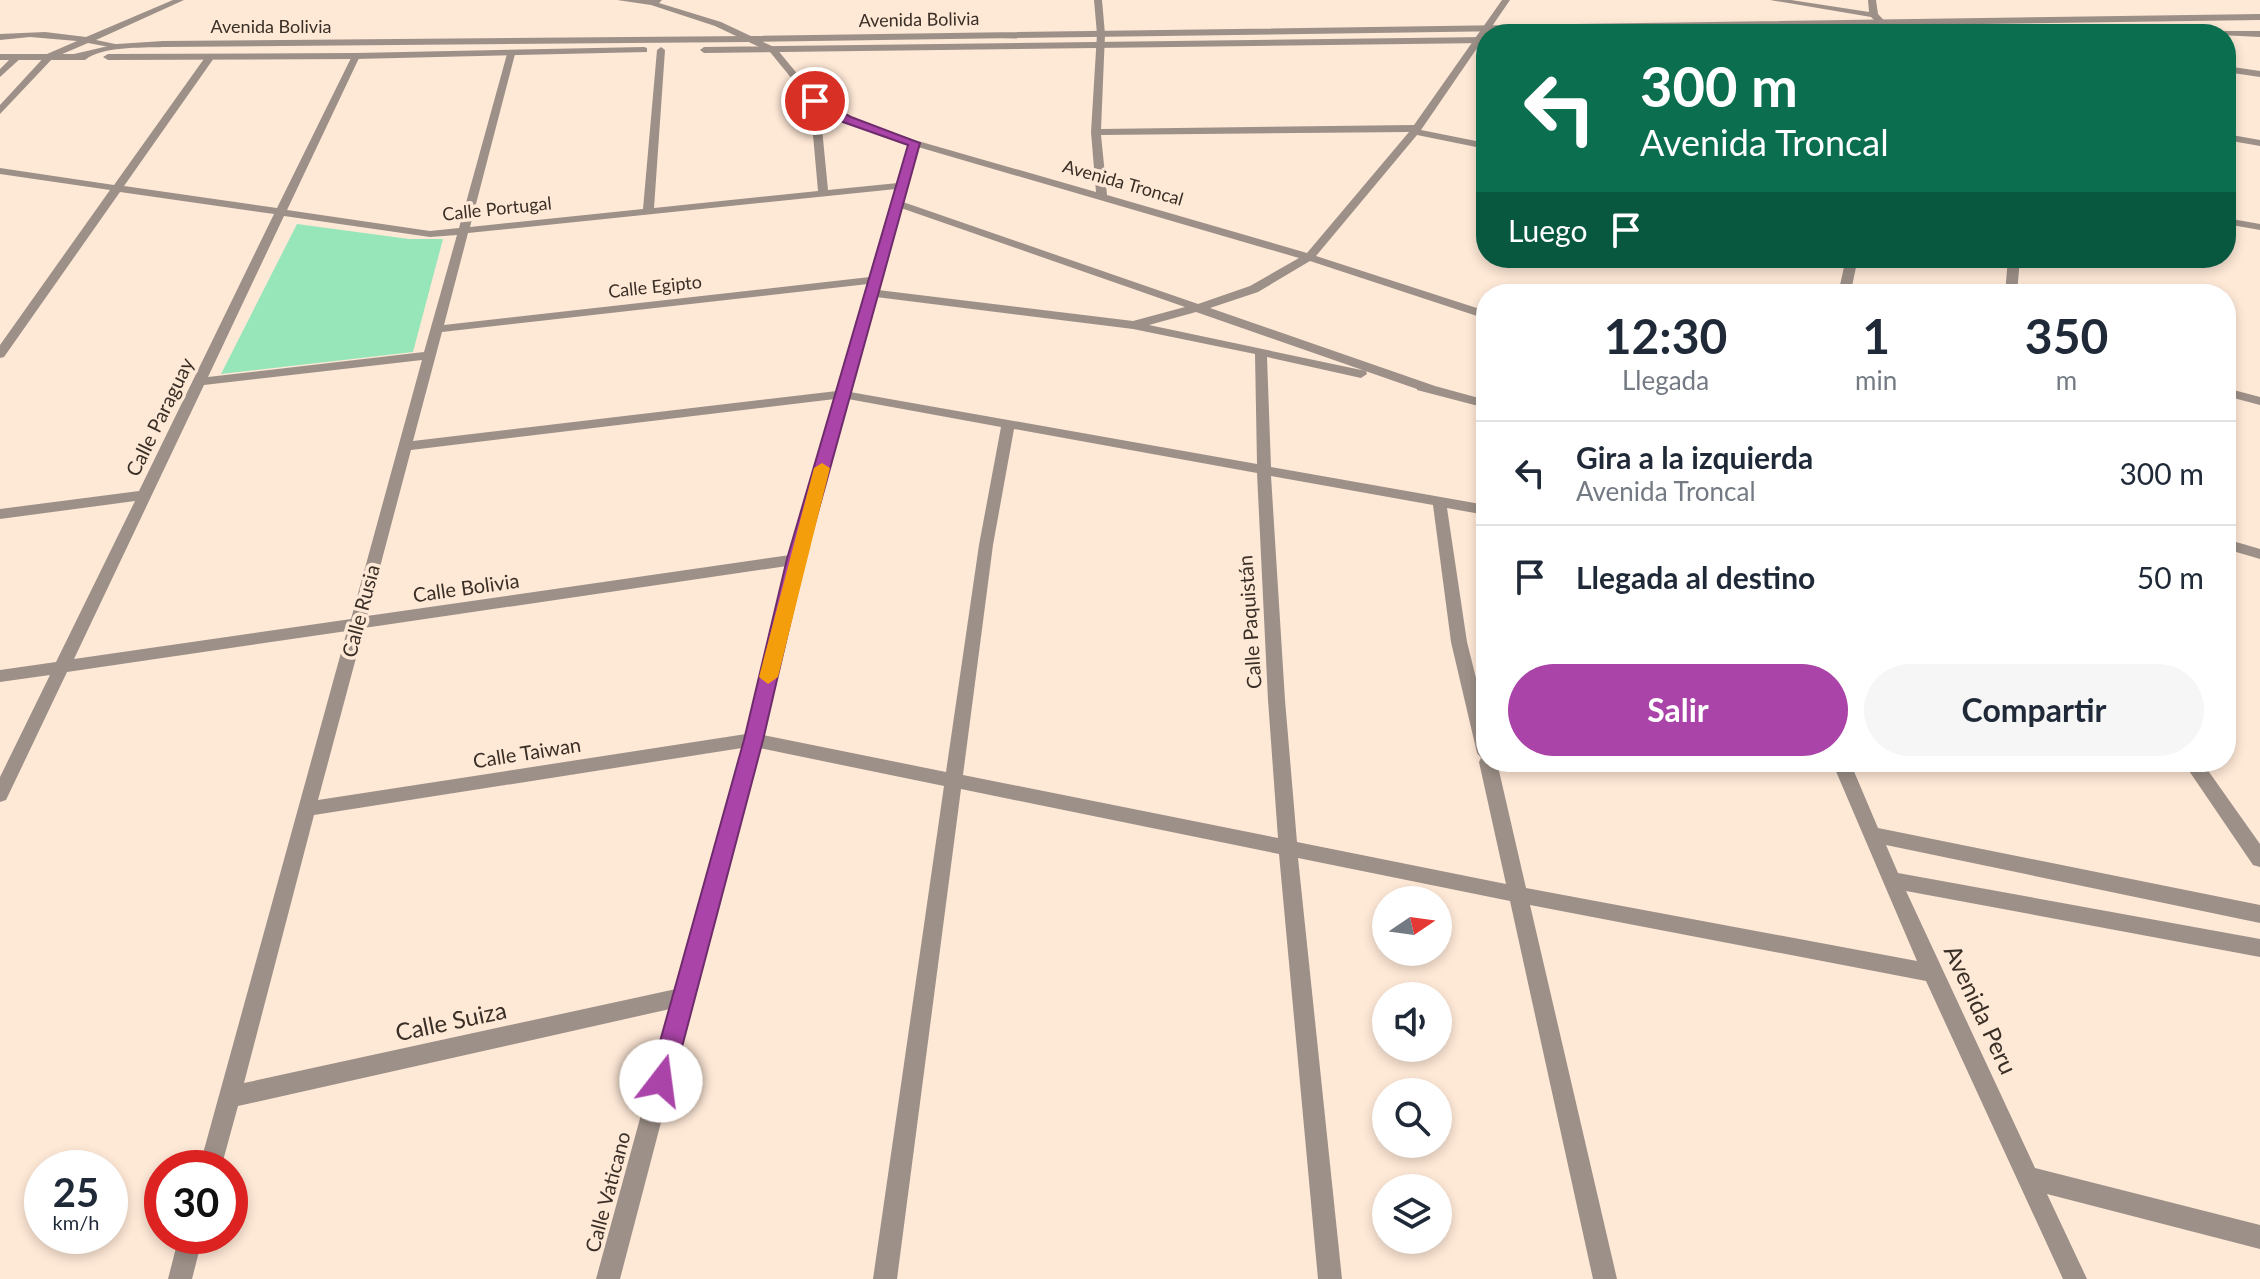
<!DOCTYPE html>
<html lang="es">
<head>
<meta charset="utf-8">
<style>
	:root { --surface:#fff; --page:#f6f6f7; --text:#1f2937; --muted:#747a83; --line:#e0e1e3; --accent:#ab44a8 }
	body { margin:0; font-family:Lato,sans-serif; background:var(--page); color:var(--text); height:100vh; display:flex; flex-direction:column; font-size:30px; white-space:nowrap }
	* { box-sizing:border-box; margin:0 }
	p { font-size:26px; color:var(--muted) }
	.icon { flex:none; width:44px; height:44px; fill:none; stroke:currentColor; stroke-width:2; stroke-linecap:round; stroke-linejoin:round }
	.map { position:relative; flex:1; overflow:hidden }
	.details { position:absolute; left:1476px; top:284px; width:760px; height:488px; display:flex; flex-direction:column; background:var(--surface); border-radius:32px; box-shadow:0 4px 12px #0003 }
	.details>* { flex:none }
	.hud { position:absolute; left:1476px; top:24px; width:760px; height:244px; border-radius:32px; box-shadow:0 4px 12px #0003; background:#0b6e4f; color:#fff; overflow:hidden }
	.needle { width:52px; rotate:77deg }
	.buttons { position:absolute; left:1372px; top:886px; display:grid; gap:16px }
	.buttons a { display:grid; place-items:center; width:80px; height:80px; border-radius:50%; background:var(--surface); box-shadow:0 4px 12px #0003; font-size:40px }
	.speed { position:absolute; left:24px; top:1150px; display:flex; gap:16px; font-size:40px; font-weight:700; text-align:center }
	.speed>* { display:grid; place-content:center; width:104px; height:104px; border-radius:50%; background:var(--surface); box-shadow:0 4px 12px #0003; line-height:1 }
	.speed small { font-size:20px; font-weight:400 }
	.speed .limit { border:12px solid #d22; background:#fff; color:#111 }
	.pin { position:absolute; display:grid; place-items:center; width:68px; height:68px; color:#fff; margin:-34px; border:4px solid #fff; border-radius:50%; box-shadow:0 2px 8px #0007 }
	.me { position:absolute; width:88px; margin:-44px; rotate:15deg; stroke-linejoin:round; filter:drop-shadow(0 0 6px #0008) }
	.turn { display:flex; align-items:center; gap:28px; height:168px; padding:0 32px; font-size:36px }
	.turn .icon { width:104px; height:104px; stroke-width:2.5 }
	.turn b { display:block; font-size:56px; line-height:68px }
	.then { display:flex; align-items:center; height:76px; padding:0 32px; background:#0003; gap:16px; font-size:30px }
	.eta { display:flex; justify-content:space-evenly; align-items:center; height:136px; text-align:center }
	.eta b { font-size:48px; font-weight:700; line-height:56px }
	.button { display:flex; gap:16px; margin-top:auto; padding:16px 32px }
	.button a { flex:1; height:92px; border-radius:48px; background:var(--accent); color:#fff; font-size:32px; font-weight:700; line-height:92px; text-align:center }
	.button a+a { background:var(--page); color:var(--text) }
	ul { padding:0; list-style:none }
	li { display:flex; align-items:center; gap:24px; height:104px; padding:0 32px; border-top:2px solid var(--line) }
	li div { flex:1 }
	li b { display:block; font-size:30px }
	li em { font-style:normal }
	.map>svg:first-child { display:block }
	.green { fill:#96e6b9 }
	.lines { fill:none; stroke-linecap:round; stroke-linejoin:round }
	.minor { fill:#9d9088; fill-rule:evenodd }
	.tertiary { fill:#9d9088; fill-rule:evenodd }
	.route { fill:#ab44a8; stroke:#6f2c6d; stroke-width:2 }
	.slow { fill:#f59e0b }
	.labels { text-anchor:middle; stroke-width:7; stroke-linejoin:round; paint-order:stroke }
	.far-street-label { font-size:18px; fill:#3a2f26; stroke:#fee8d6 }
	.street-label { font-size:20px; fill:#3a2f26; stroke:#fee8d6 }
	.near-street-label { font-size:24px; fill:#3a2f26; stroke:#fee8d6 }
</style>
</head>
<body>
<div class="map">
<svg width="2260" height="1279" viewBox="0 0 2260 1279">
	<rect width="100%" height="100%" fill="#fee8d6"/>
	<path class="green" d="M297,224L409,239H443L413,352L221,374Z"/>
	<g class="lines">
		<path class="minor" d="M173,0H184L96,40L120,45V49L88,43L53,58L0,114V105L47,54L77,41L30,37L0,40V34L45,32L86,37Z
			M617,0H662L659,3L721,22L776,48L818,99L850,118L918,141L1096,192L1091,132L1097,34L1094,0H1102L1105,34L1101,129L1414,125L1502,0H1510L1421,130L1486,143V149L1417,135L1316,256L1486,311V319L1310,261L1258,292L1210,308L1435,386L1486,400V408L1417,390V389L1196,312L1149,325L1366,371L1367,374L1361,378L1267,357L1271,467L1486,505V515L1447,508L1467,642L1486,718V762H1497L1526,888L1917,961L1832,762H1850L1878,828L2260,905V923L1886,845L1898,873L2260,939V957L1906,891L2035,1168L2260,1225V1249L2047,1194L2087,1279H2063L1926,981L1530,905L1617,1279H1593L1510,901L1298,858L1342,1279H1318L1279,854L961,789L897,1279H873L944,786L759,748L620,1279H596L670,1009L238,1106L221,1168H199L347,631L67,672L6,800L0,802V777L50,675L0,682V670L56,662L135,501L0,519V509L139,491L274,214L120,192L4,357L0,358V345L110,190L0,174V168L114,185L206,56L209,55L214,58L124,186L277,208L352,56L356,53L360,56L287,210L430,231L459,228L507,54L511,51L515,54L470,227L643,209L657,50L661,47L665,50L654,208L818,191L810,101L770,52L715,26L651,5ZM820,108L844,122L909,144L898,183L828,190ZM1409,132L1307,253L1107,195L1101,135ZM918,147L1299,258L1250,286L1198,304L903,202ZM896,189L870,277L444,325L468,233ZM901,208L1185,307L1133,321L878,290ZM284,216L430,237L457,235L424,352L208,377ZM868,284L837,391L413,441L442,332ZM876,297L1133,329L1255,354L1257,464L850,392ZM422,360L351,619L74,659L204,385ZM835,399L790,555L367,616L411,450ZM848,399L1001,427L979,545L946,772L763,735L804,559ZM1014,429L1257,473L1268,700L1278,838L963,775L993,545ZM1271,476L1433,505L1451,642L1477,753L1481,758L1479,762L1506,884L1297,842L1285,700ZM787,566L746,734L318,800L364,628ZM742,748L676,989L244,1083L314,815Z
			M1770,0H1791L1869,12L1868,0H1876L1878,14L1897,34H1888L1871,17Z
			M14,55L22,57L0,77V69Z
			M2226,66L2260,71V77L2226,72Z
			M2226,134L2260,140V146L2226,140Z
			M2226,218L2260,224V230L2226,224Z
			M1846,258H1858L1852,286L1874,294H1838Z
			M2008,258H2020L2017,294H2005Z
			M2226,388L2260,397V405L2226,396Z
			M2226,539L2260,549V559L2226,549Z
			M2183,762H2202L2260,844V867L2253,865Z
			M179,1236H203L192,1279H168Z"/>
		<path class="tertiary" d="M2260,14V20L749,42L163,47C140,48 102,46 85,60H0V54H74L117,44L163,41L749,36Z
			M2203,31H2260V37L2199,34Z
			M1486,37V43L704,53L700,50L704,47Z
			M644,47L647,48V52L356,59L108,60L103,57L108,54L356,53Z"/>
	</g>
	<path class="route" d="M815,98L851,117L920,143L805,559L763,740L673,1081L669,1090L661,1093L652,1090L649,1081L744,740L787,559L908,145L843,122L811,103V99Z"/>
	<path class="slow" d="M822,463L830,468L778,677L768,684L759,677L814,468Z"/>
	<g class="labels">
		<g class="far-street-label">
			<text transform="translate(919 20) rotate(-1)" y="6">Avenida Bolivia</text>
			<text x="271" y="33">Avenida Bolivia</text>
			<text transform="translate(1123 183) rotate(16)" y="6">Avenida Troncal</text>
			<text transform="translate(497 209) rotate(-6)" y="6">Calle Portugal</text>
			<text transform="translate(655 287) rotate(-6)" y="6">Calle Egipto</text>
		</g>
		<g class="street-label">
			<text transform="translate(160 417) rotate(-64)" y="7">Calle Paraguay</text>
			<text transform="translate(466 588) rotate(-8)" y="7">Calle Bolivia</text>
			<text transform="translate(361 611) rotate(-75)" y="7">Calle Rusia</text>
			<text transform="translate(1250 622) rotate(-94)" y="7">Calle Paquistán</text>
			<text transform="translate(527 753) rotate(-9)" y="7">Calle Taiwan</text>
			<text transform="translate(608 1192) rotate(-75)" y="7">Calle Vaticano</text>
		</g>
		<g class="near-street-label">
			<text transform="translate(1980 1010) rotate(65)" y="8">Avenida Peru</text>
			<text transform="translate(451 1022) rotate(-12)" y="8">Calle Suiza</text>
		</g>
	</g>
</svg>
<div class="buttons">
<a><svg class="needle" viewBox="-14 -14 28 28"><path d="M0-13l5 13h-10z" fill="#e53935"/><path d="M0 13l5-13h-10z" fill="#747a83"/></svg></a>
<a><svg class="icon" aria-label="sound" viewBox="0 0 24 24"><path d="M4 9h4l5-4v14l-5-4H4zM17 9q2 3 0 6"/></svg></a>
<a><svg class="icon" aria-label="search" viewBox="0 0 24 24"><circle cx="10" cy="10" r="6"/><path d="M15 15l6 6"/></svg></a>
<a><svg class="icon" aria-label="layers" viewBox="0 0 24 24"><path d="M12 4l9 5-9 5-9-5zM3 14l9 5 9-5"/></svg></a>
</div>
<div class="speed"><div>25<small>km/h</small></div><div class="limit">30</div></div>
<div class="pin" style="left:815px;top:101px;background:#d93025"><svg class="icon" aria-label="arrive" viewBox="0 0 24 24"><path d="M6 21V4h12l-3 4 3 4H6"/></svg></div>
<svg class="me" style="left:661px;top:1081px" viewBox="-20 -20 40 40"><circle r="19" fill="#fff"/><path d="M0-13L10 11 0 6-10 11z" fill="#ab44a8"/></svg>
<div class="hud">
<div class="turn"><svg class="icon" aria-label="left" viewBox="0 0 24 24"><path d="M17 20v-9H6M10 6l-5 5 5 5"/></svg><div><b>300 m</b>Avenida Troncal</div></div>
<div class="then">Luego<svg class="icon" aria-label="arrive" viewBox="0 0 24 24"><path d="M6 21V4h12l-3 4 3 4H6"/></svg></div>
</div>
<section class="details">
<div class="eta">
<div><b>12:30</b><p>Llegada</p></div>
<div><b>1</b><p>min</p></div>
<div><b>350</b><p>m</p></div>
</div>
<ul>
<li><svg class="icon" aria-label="left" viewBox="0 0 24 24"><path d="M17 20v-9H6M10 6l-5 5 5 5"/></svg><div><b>Gira a la izquierda</b><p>Avenida Troncal</p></div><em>300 m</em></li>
<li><svg class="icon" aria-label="arrive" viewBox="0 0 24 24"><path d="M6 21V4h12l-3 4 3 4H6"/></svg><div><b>Llegada al destino</b></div><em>50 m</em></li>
</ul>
<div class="button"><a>Salir</a><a>Compartir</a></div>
</section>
</div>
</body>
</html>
